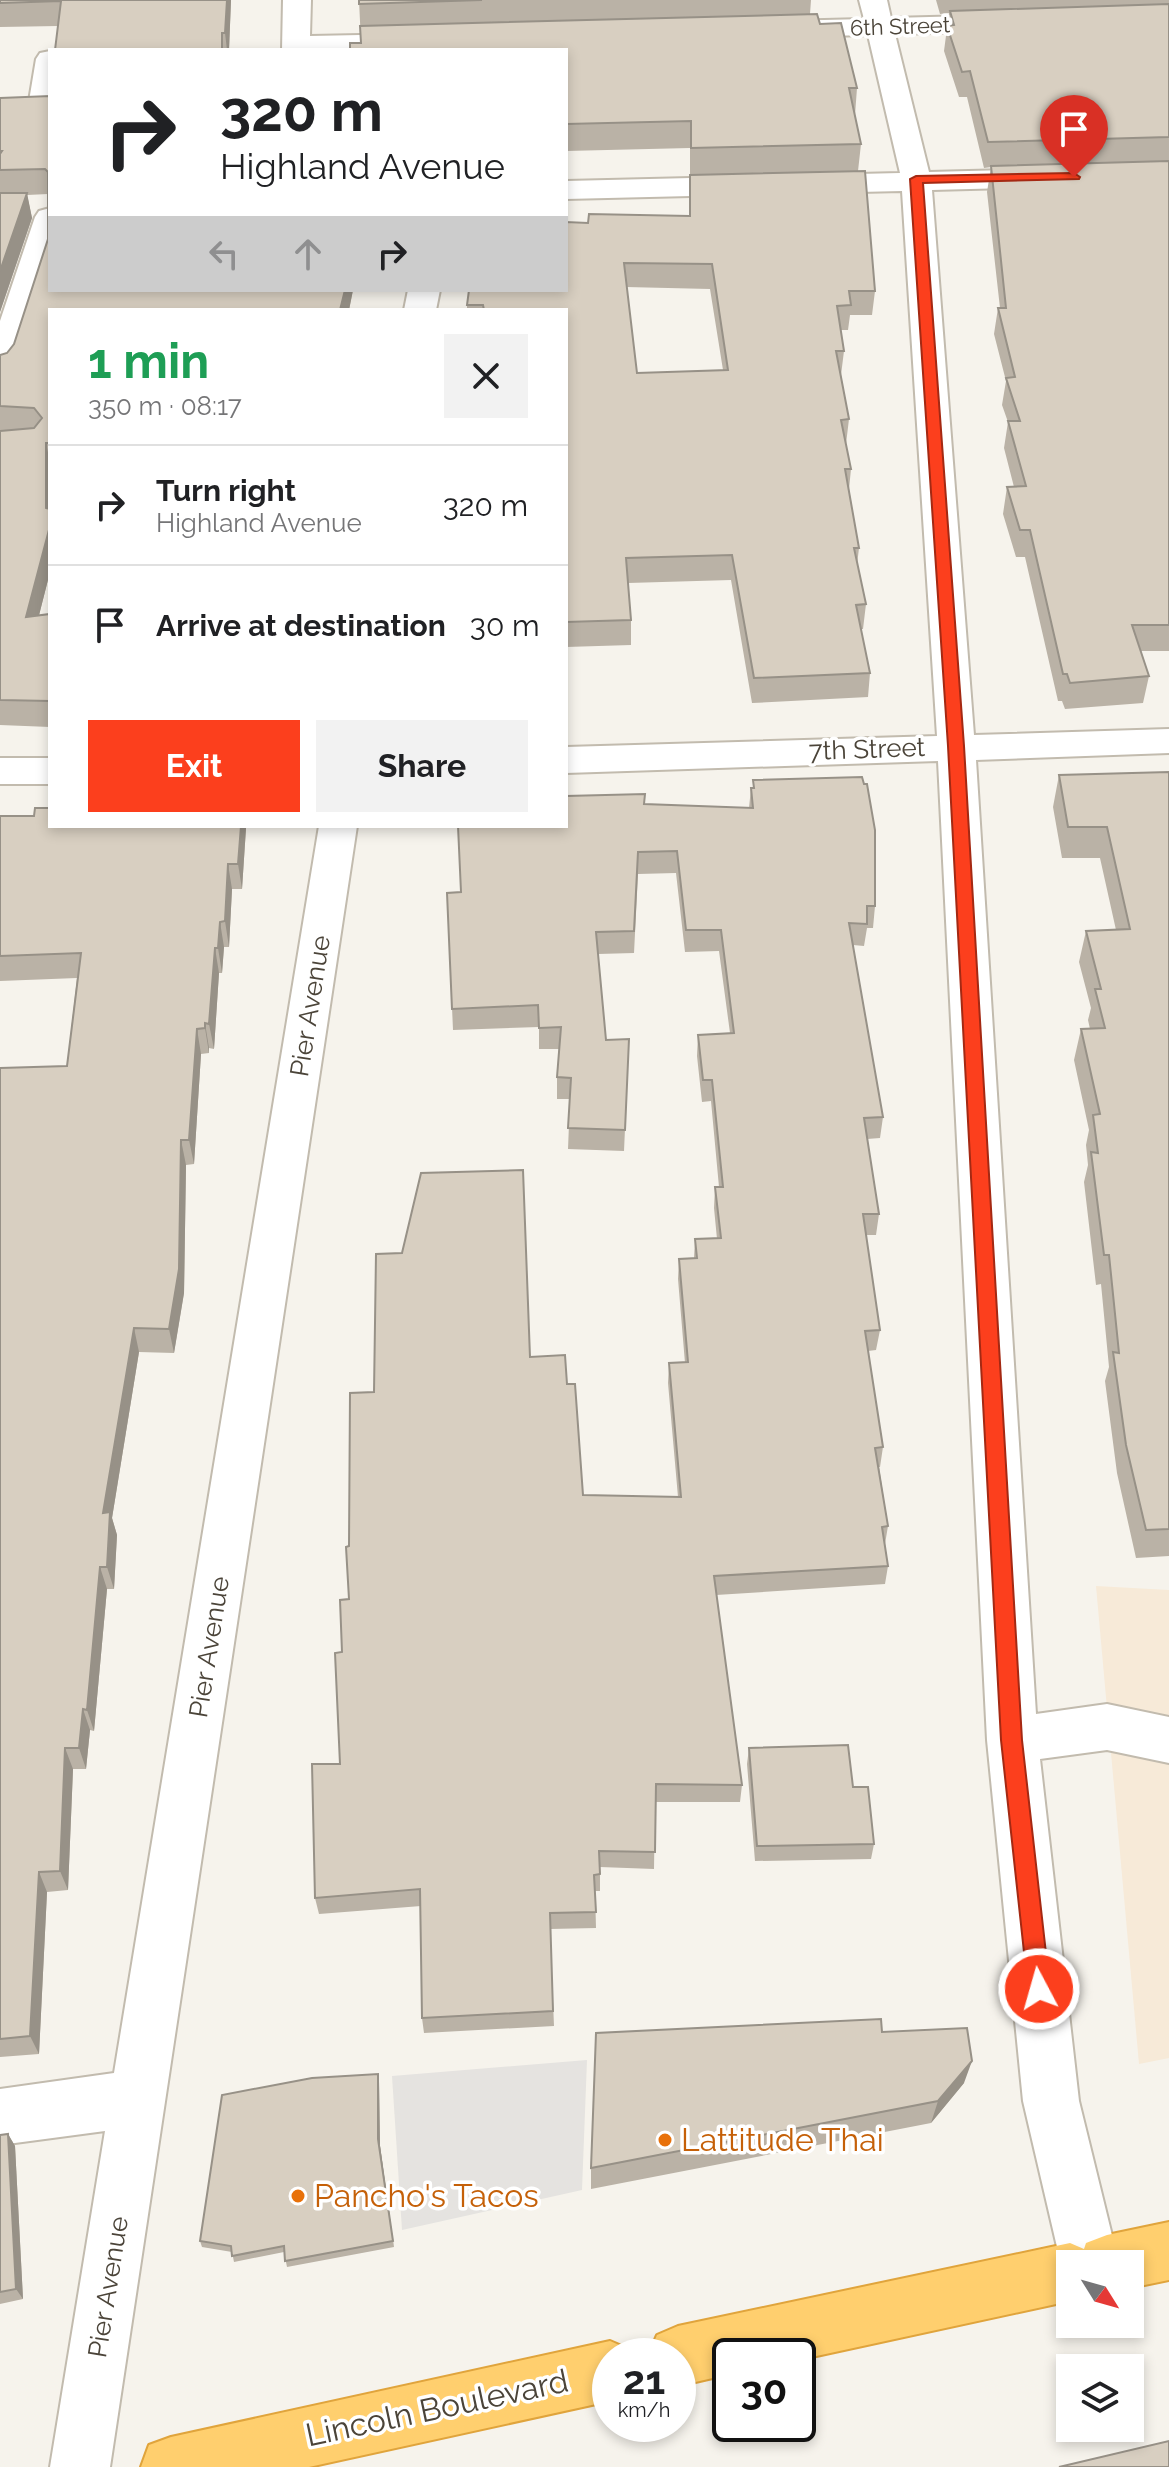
<!DOCTYPE html>
<html lang="en">
<head>
<meta charset="utf-8">
<style>
	:root { --surface:#fff; --page:#f2f2f2; --text:#202124; --muted:#757577; --line:#e0e0e0; --accent:#fc3f1d }
	body { margin:0; font-family:Raleway,sans-serif; background:var(--page); color:var(--text); height:100vh; display:flex; flex-direction:column; font-size:30px; white-space:nowrap }
	* { box-sizing:border-box; margin:0 }
	p { font-size:26px; color:var(--muted) }
	.icon { flex:none; width:44px; height:44px; fill:none; stroke:currentColor; stroke-width:2; stroke-linecap:round; stroke-linejoin:round }
	.map { position:relative; flex:1; overflow:hidden }
	.side { position:absolute; left:48px; top:308px; width:520px; height:520px; display:flex; flex-direction:column; background:var(--surface); border-radius:0px; box-shadow:0 4px 12px #0003 }
	.side>* { flex:none }
	.guide { position:absolute; left:48px; top:48px; width:520px; height:244px; border-radius:0px; box-shadow:0 4px 12px #0003; background:#fff; color:var(--text); overflow:hidden }
	.needle { width:52px; rotate:127deg }
	.tools { position:absolute; left:1056px; top:2250px; display:grid; gap:16px }
	.tools a { display:grid; place-items:center; width:88px; height:88px; border-radius:0px; background:var(--surface); box-shadow:0 4px 12px #0003; font-size:40px }
	.speed { position:absolute; left:592px; top:2338px; display:flex; gap:16px; font-size:40px; font-weight:700; text-align:center }
	.speed>* { display:grid; place-content:center; width:104px; height:104px; border-radius:50%; background:var(--surface); box-shadow:0 4px 12px #0003; line-height:1 }
	.speed small { font-size:20px; font-weight:400 }
	.speed .limit { border:4px solid #111; border-radius:12px; background:#fff; color:#111 }
	.pin { position:absolute; display:grid; place-items:center; width:68px; height:68px; color:#fff; margin:-82px -34px; border-radius:50% 50% 50% 0; rotate:-45deg; box-shadow:0 0 8px #0007 }
	.pin .icon { rotate:45deg }
	.me { position:absolute; width:88px; margin:-44px; rotate:354deg; stroke-linejoin:round; filter:drop-shadow(0 0 6px #0008) }
	.turn { display:flex; align-items:center; gap:28px; height:168px; padding:0 40px; font-size:36px }
	.turn .icon { width:104px; height:104px; stroke-width:2.5 }
	.turn b { display:block; font-size:56px; line-height:68px }
	.lanes { display:flex; align-items:center; height:76px; padding:0 40px; background:#0003; justify-content:center; gap:40px; direction:ltr }
	.lanes .off { opacity:.35 }
	.round { display:grid; place-items:center; flex:none; width:84px; height:84px; border-radius:0px; background:var(--page) }
	.headline { display:flex; align-items:center; justify-content:space-between; height:136px; padding:0 40px }
	h1 { font-size:48px; font-weight:700; line-height:60px; color:#1e9e55 }
	.primary-button { display:flex; gap:16px; margin-top:auto; padding:16px 40px }
	.primary-button a { flex:1; height:92px; border-radius:0px; background:var(--accent); color:#fff; font-size:32px; font-weight:700; line-height:92px; text-align:center }
	.primary-button a+a { background:var(--page); color:var(--text) }
	ul { padding:0; list-style:none }
	li { display:flex; align-items:center; gap:24px; height:120px; padding:0 40px; border-top:2px solid var(--line) }
	li div { flex:1 }
	li b { display:block; font-size:30px }
	li em { font-style:normal }
	.map>svg:first-child { display:block }
	.commercial { fill:#f7ead8 }
	.parking { fill:#e5e3e0 }
	.lines { fill:none; stroke-linecap:round; stroke-linejoin:round }
	.minor-casing { stroke:#c2bbae; stroke-width:4 }
	.highway-casing { stroke:#e0a43c; stroke-width:4 }
	.minor { fill:#fff; fill-rule:evenodd }
	.highway { fill:#ffcf6e; fill-rule:evenodd }
	.wall { fill:#bab2a6; fill-rule:evenodd }
	.shaded-wall { fill:#979187 }
	.building { fill:#d8cfc1; stroke:#979187; stroke-width:2; fill-rule:evenodd }
	.route { fill:#fc3f1d; stroke:#a42913; stroke-width:2 }
	.food-dot { fill:#e8710a; stroke:#fff; stroke-width:3 }
	.labels { text-anchor:middle; stroke-width:7; stroke-linejoin:round; paint-order:stroke }
	.far-street-label { font-size:22px; fill:#4b4439; stroke:#fff }
	.street-label { font-size:26px; fill:#4b4439; stroke:#fff }
	.near-food-label { font-size:32px; fill:#c56008; stroke:#fff; text-anchor:start }
	.near-street-label { font-size:32px; fill:#4b4439; stroke:#fff }
</style>
</head>
<body>
<div class="map">
<svg width="1169" height="2467" viewBox="0 0 1169 2467">
	<rect width="100%" height="100%" fill="#f6f3ec"/>
	<path class="commercial" d="M1096,1586L1169,1590V2058L1139,2064Z"/>
	<path class="parking" d="M587,2060L582,2190L402,2230L392,2076Z"/>
	<g class="lines">
		<defs>
			<path id="minor" d="M283,0H311L310,36L411,34L421,36L425,42L421,48L412,50H282Z
				M859,0H887L891,18L1007,15L1017,17L1021,23L1017,29L1007,31L895,34L929,172L1169,166V184L932,190L974,735L1169,729V753L976,760L1036,1714L1107,1704L1169,1717V1763L1107,1750L1040,1759L1079,2101L1119,2264H1070V2285L1061,2264L1023,2101L987,1740L938,761L566,773V747L937,736L902,191L566,199V181L900,173L868,35L784,37L774,35L770,29L774,23L784,21L864,19Z
				M50,51V117L32,113L28,107L36,59L40,53Z
				M50,208V264L16,369L11,376L0,379V321L35,217L39,211Z
				M408,290H440L436,310H404Z
				M0,758H50V784H0Z
				M319,826H357L110,2467H50L105,2131L0,2145V2089L114,2073Z"/>
			<path id="highway" d="M1169,2222V2280L1130,2288V2264H1070V2301L798,2360V2356H730V2374L678,2386V2356H648L657,2335L678,2326L1070,2243L1084,2249L1086,2243L1107,2235Z
				M610,2341L631,2350L634,2356H610V2401L309,2467H141L149,2445L171,2437Z"/>
		</defs>
		<use href="#minor" class="minor-casing"/>
		<use href="#highway" class="highway-casing"/>
		<use href="#minor" class="minor"/>
		<use href="#highway" class="highway"/>
	</g>
	<path class="wall" d="M0,0H231L229,50H55L58,26L0,27Z
		M359,0H811L810,14L820,24L857,88L855,115L861,144L858,171L690,175V148L566,151V50L361,43Z
		M936,0H1169V651H1141L1149,676L1143,703L1065,709L1062,701H1058L1025,557H1016L1003,514L1007,487H1014L1004,448L1008,422L1002,405L1006,381L994,334L998,308H1000L987,192L991,167L984,168L967,97H959L944,51L949,13L940,14Z
		M50,96V290H353L349,310H50V572L39,615L50,614V727L0,725V355L7,353L14,344L48,239V194L27,195L32,218L0,312V98Z
		M566,222L875,291L872,315H850L848,330H840L844,351L841,375L849,419L846,444L851,469L849,489L859,548L857,565L866,604L863,629H861L870,673L868,697L752,703L731,580L628,583L631,620V645L566,647V310H467V305ZM626,287L710,289L723,370L637,373Z
		M1169,773V1556L1136,1558L1117,1473L1105,1381L1109,1367L1101,1284L1096,1285L1084,1182L1088,1165L1086,1145L1089,1130L1074,1060L1081,1029H1090L1088,1020L1091,1008L1079,962L1086,931L1116,930L1100,858H1062L1053,807L1059,775Z
		M753,780L875,906L873,928H867L864,946L853,945L883,1117L880,1138L867,1139L879,1214L876,1235H866L880,1330L876,1350L868,1351L883,1447L880,1467H879L888,1526L885,1544L888,1566L885,1584L716,1595L742,1785L740,1802H655L654,1869L600,1867V1891H595L596,1928L550,1929L554,2026L424,2033L422,2018L421,1906L319,1914L315,1898L340,1764L342,1652L349,1599V1546L374,1392L530,1357L567,1384L583,1495L678,1497L668,1383L669,1363H685L678,1279L679,1259L694,1258L695,1239H717L714,1208L715,1187H719L711,1101L702,1102L697,1056L698,1035L730,1033L719,951L685,952L676,873L638,874L634,953L598,954L606,1040L629,1039L624,1151L568,1149L570,1099H557V1077L559,1049H539V1027L453,1030L447,893L461,892L644,804L749,808L751,788H753Z
		M0,816L246,828L242,889H232L229,947H224L222,973H219L214,1049L209,1048V1053L201,1054L194,1164L186,1165L184,1293L174,1353L139,1352L112,1518L117,1535L114,1589H107L94,1731L90,1730L86,1769H73L68,1890L47,1892L39,2054L0,2057V1068L67,1066L77,978L0,981Z
		M749,1748L853,1787L874,1844L871,1859L755,1861L747,1764Z
		M882,2032L964,2083L931,2123L591,2189V2168Z
		M379,2081L380,2146L394,2247L287,2267L284,2252L234,2262L232,2252L202,2247L200,2241Z
		M8,2134L15,2146L23,2299L0,2304V2135Z"/>
	<path class="shaded-wall" d="M227,0H231L229,50H227L225,33Z
		M27,193L32,218L0,312V271Z
		M345,290H353L349,310H340Z
		M46,443L50,462V572L32,643L26,617L46,508Z
		M241,826H246V828L242,889L238,864Z
		M228,864L232,889L229,947L225,921Z
		M220,922L224,947L222,973L218,948Z
		M215,948L219,973L214,1049L209,1024Z
		M205,1023L209,1048V1053L205,1028Z
		M197,1029L201,1054L194,1164L189,1140Z
		M181,1140L186,1165L184,1293L174,1353L169,1329Z
		M134,1328L139,1352L112,1518L117,1535L114,1589L107,1567L103,1513Z
		M100,1567L107,1589L94,1731L87,1710Z
		M83,1709L90,1730L86,1769L79,1748Z
		M65,1748L73,1769L68,1890L60,1871Z
		M39,1872L47,1892L39,2054L30,2036Z
		M972,2061L964,2083L931,2123L938,2101Z
		M378,2074L379,2081L380,2146L394,2247L378,2139Z
		M8,2134L15,2146L23,2299L16,2289Z"/>
	<path class="building" d="M0,0H227L225,33H222V50H55L61,1L0,3Z
		M359,0H482L359,4Z
		M1169,4V137L988,142L970,71L962,72L947,26L954,25L950,11Z
		M817,14L820,24L841,23L857,88H849L861,144L691,148V121L566,124V50H350V43H361L360,26Z
		M50,96V290H345L340,310H50V443H46V508L50,509V526L26,617L50,614V701L0,700V431L34,428L42,418L34,408L0,406V355L7,353L14,344L48,239V172L45,169L0,170V154L2,151H0V98Z
		M1169,161V625H1132L1149,676L1070,683L1067,674H1063L1030,530H1020L1007,487L1026,486L1008,421H1020L1006,378L1015,377L998,308H1006L991,166Z
		M865,171L875,291H849L851,305L837,306L844,351H836L849,419L841,420L851,469H845L859,548H854L866,604L856,605L870,673L754,678L732,555L626,558L631,620L566,622V310H484L483,305H467L469,290H566V222L588,223L589,214L690,216V175ZM624,263L712,264L728,370L637,373Z
		M0,193H27L0,271Z
		M1169,772V1529L1146,1530L1126,1445L1113,1352L1119,1353L1109,1255H1104L1091,1152L1098,1153L1093,1115L1100,1114L1081,1029L1105,1028L1095,989H1101L1086,931L1130,929L1107,827H1068L1059,775Z
		M862,777L864,784H867L875,830V906H867V924L849,923L883,1117L864,1118L879,1214H863L880,1330L865,1331L883,1447L875,1448L888,1526L882,1527L888,1566L714,1576L742,1785L656,1784L655,1852L599,1851L600,1874L594,1875L596,1912L550,1913L553,2011L422,2018L420,1889L315,1898L312,1764H340L335,1653L342,1652L340,1600L349,1599L346,1547L349,1546L350,1393L374,1392L376,1254L402,1253L421,1173L523,1170L530,1357L565,1355L567,1384H575L583,1495L681,1497L669,1363L688,1362L679,1259L697,1258L695,1239L721,1238L715,1187H723L712,1080H703L698,1035L734,1033L721,930H686L677,851L638,852L634,931L596,932L606,1040L629,1039L625,1130L568,1128L571,1078L557,1077L561,1027L539,1028L538,1005L452,1009L447,893L461,892L458,826H566V796L645,794L644,804L753,808L751,788H754L753,780Z
		M35,808H50V826H241L238,864H228L225,921L220,922L218,948H215L209,1024L205,1023V1028L197,1029L189,1140H181L179,1269L169,1329L134,1328L103,1513L110,1512L107,1567H100L87,1710L83,1709L79,1748H65L60,1871L39,1872L30,2036L0,2039V1068L67,1066L81,953L0,956V816H34Z
		M848,1745L853,1787H868L874,1844L757,1846L749,1748Z
		M881,2019L882,2032L967,2028L972,2061L938,2101L591,2168L596,2033Z
		M378,2074V2139L393,2241L285,2261L284,2246L232,2256L231,2246L200,2241L222,2095L312,2078Z
		M8,2134L16,2289L0,2292V2135Z
		M1169,2441V2467H1059Z"/>
	<path class="route" d="M1074,173L1080,177L1079,179L923,183L964,746L1022,1740L1050,1989L1047,1997L1039,2000L1031,1997L1028,1989L1001,1740L948,746L910,179L916,176Z"/>
	<g class="food-dot">
		<circle cx="665" cy="2140" r="8"/>
		<circle cx="298" cy="2196" r="8"/>
	</g>
	<g class="labels">
		<g class="far-street-label">
			<text transform="translate(900 26) rotate(-2)" y="8">6th Street</text>
		</g>
		<g class="street-label">
			<text transform="translate(867 749) rotate(-2)" y="9">7th Street</text>
			<text transform="translate(310 1006) rotate(-81)" y="9">Pier Avenue</text>
			<text transform="translate(209 1647) rotate(-81)" y="9">Pier Avenue</text>
			<text transform="translate(108 2287) rotate(-81)" y="9">Pier Avenue</text>
		</g>
		<g class="near-food-label">
			<text x="681" y="2151">Lattitude Thai</text>
			<text x="314" y="2207">Pancho's Tacos</text>
		</g>
		<g class="near-street-label">
			<text transform="translate(437 2408) rotate(-12)" y="11">Lincoln Boulevard</text>
		</g>
	</g>
</svg>
<div class="tools">
<a><svg class="needle" viewBox="-14 -14 28 28"><path d="M0-13l5 13h-10z" fill="#e53935"/><path d="M0 13l5-13h-10z" fill="#757577"/></svg></a>
<a><svg class="icon" aria-label="layers" viewBox="0 0 24 24"><path d="M12 4l9 5-9 5-9-5zM3 14l9 5 9-5"/></svg></a>
</div>
<div class="speed"><div>21<small>km/h</small></div><div class="limit">30</div></div>
<div class="pin" style="left:1074px;top:177px;background:#d93025"><svg class="icon" aria-label="arrive" viewBox="0 0 24 24"><path d="M6 21V4h12l-3 4 3 4H6"/></svg></div>
<svg class="me" style="left:1039px;top:1989px" viewBox="-20 -20 40 40"><circle r="17" fill="#fc3f1d" stroke="#fff" stroke-width="3"/><path d="M0-11L8 9 0 5-8 9z" fill="#fff"/></svg>
<div class="guide">
<div class="turn"><svg class="icon" aria-label="right" viewBox="0 0 24 24"><path d="M7 20v-9h11M14 6l5 5-5 5"/></svg><div><b>320 m</b>Highland Avenue</div></div>
<div class="lanes"><svg class="icon off" aria-label="left" viewBox="0 0 24 24"><path d="M17 20v-9H6M10 6l-5 5 5 5"/></svg><svg class="icon off" aria-label="ahead" viewBox="0 0 24 24"><path d="M12 20V5M6 11l6-6 6 6"/></svg><svg class="icon" aria-label="right" viewBox="0 0 24 24"><path d="M7 20v-9h11M14 6l5 5-5 5"/></svg></div>
</div>
<section class="side">
<div class="headline"><div><h1>1 min</h1><p>350 m · 08:17</p></div><a class="round"><svg class="icon" aria-label="close" viewBox="0 0 24 24"><path d="M6 6l12 12M18 6L6 18"/></svg></a></div>
<ul>
<li><svg class="icon" aria-label="right" viewBox="0 0 24 24"><path d="M7 20v-9h11M14 6l5 5-5 5"/></svg><div><b>Turn right</b><p>Highland Avenue</p></div><em>320 m</em></li>
<li><svg class="icon" aria-label="arrive" viewBox="0 0 24 24"><path d="M6 21V4h12l-3 4 3 4H6"/></svg><div><b>Arrive at destination</b></div><em>30 m</em></li>
</ul>
<div class="primary-button"><a>Exit</a><a>Share</a></div>
</section>
</div>
</body>
</html>
